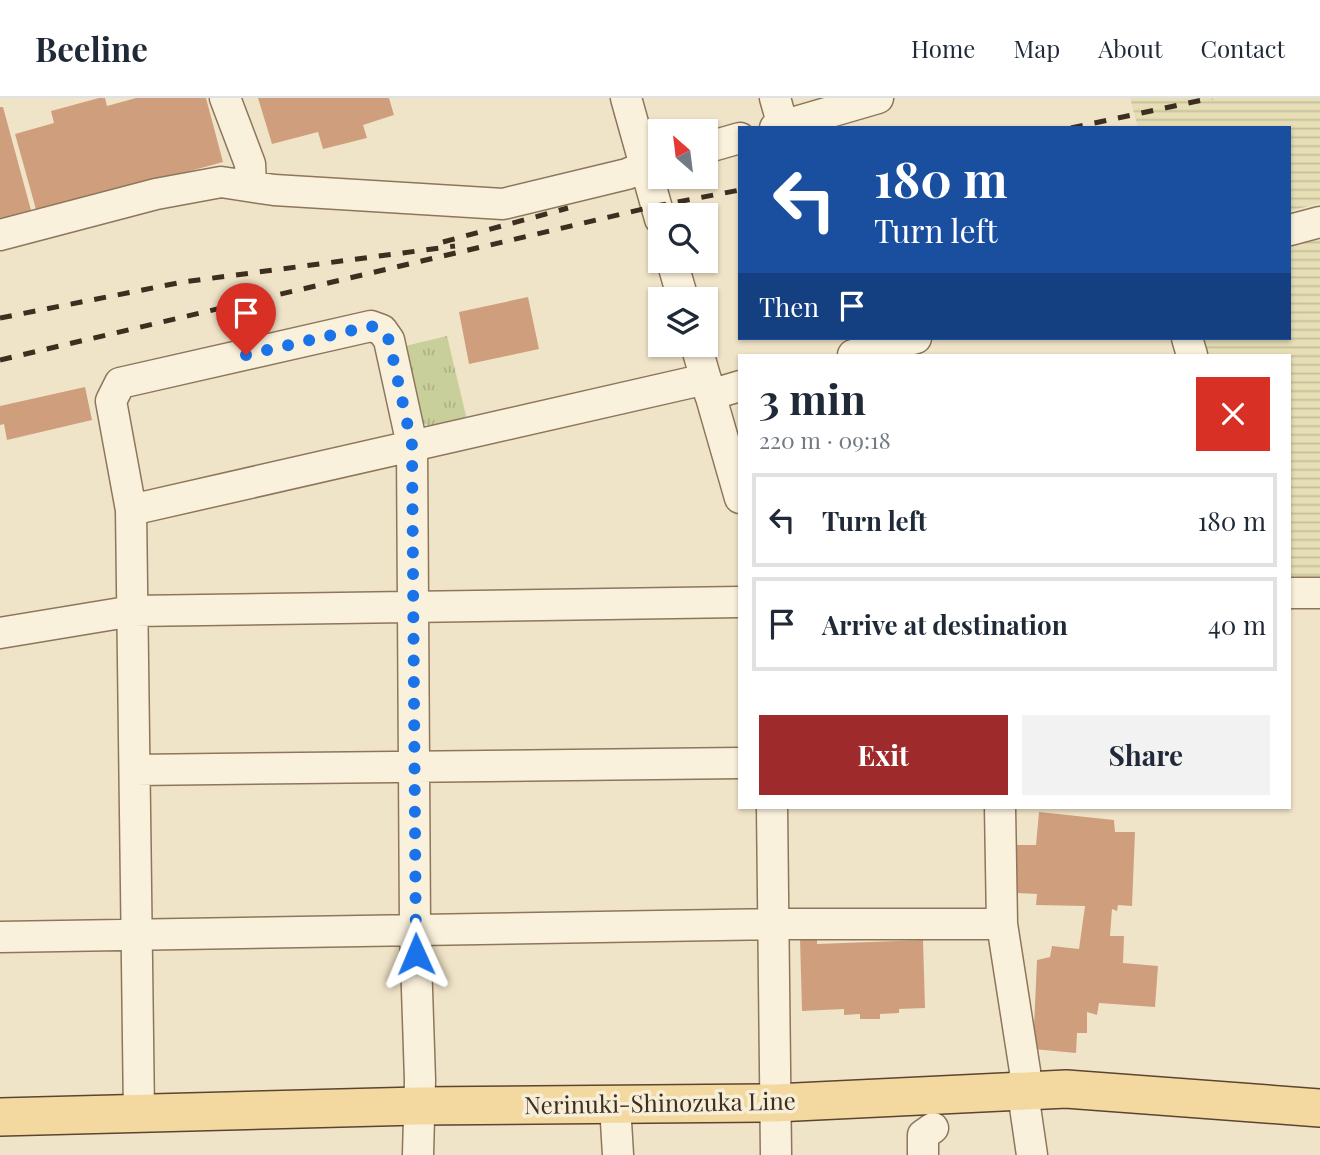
<!DOCTYPE html>
<html lang="en">
<head>
<meta charset="utf-8">
<style>
	:root { --surface:#fff; --page:#f2f2f3; --text:#1f2937; --muted:#747a83; --line:#e0e1e3; --accent:#9e2a2b }
	body { margin:0; font-family:"Playfair Display",serif; background:var(--page); color:var(--text); height:100vh; display:flex; flex-direction:column; font-size:26px; white-space:nowrap }
	* { box-sizing:border-box; margin:0 }
	p { font-size:23px; color:var(--muted) }
	.icon { flex:none; width:38px; height:38px; fill:none; stroke:currentColor; stroke-width:2; stroke-linecap:round; stroke-linejoin:round }
	.map { position:relative; flex:1; overflow:hidden }
	.side { position:absolute; left:738px; top:256px; width:553px; height:455px; display:flex; flex-direction:column; background:var(--surface); border-radius:0px; box-shadow:0 2px 5px #0004 }
	.side>* { flex:none }
	.top-card { position:absolute; left:738px; top:28px; width:553px; height:214px; border-radius:0px; box-shadow:0 2px 5px #0004; background:#1a4fa0; color:#fff; overflow:hidden }
	.needle { width:46px; rotate:332deg }
	.fabs { position:absolute; left:648px; top:21px; display:grid; gap:14px }
	.fabs a { display:grid; place-items:center; width:70px; height:70px; border-radius:0px; background:var(--surface); box-shadow:0 2px 5px #0004; font-size:35px }
	.pin { position:absolute; display:grid; place-items:center; width:60px; height:60px; color:#fff; margin:-72px -30px; border-radius:50% 50% 50% 0; rotate:-45deg; box-shadow:0 0 7px #0007 }
	.pin .icon { rotate:45deg }
	.me { position:absolute; width:77px; margin:-38px; rotate:359deg; stroke-linejoin:round; filter:drop-shadow(0 0 5px #0008) }
	.turn { display:flex; align-items:center; gap:24px; height:147px; padding:0 21px; font-size:32px }
	.turn .icon { width:91px; height:91px; stroke-width:2.5 }
	.turn b { display:block; font-size:49px; line-height:60px }
	.then { display:flex; align-items:center; height:66px; padding:0 21px; background:#0003; gap:14px; font-size:26px }
	.round { display:grid; place-items:center; flex:none; width:74px; height:74px; border-radius:0px; background:var(--page) }
	.overview { display:flex; align-items:center; justify-content:space-between; height:119px; padding:0 21px }
	h1 { font-size:42px; font-weight:700; line-height:52px }
	.action { display:flex; gap:14px; margin-top:auto; padding:14px 21px }
	.action a { flex:1; height:80px; border-radius:0px; background:var(--accent); color:#fff; font-size:28px; font-weight:700; line-height:80px; text-align:center }
	.action a+a { background:var(--page); color:var(--text) }
	ul { padding:0; list-style:none }
	li { display:flex; align-items:center; gap:21px; height:94px; margin:0 14px 10px; padding:0 7px; border:4px solid var(--line); border-radius:0px }
	li div { flex:1 }
	li b { display:block; font-size:26px }
	li em { font-style:normal }
	header { display:flex; align-items:center; gap:42px; box-sizing:border-box; height:98px; padding:0 35px; background:var(--surface); border-bottom:2px solid var(--line) }
	header strong { font-size:33px }
	nav { display:flex; gap:38px; margin-inline-start:auto; font-size:24px }
	.map>svg:first-child { display:block }
	.farmland { fill:url(#farmland-rules) }
	.park { fill:url(#park-tufts) }
	.building { fill:#cf9f7d }
	.lines { fill:none; stroke-linecap:round; stroke-linejoin:round }
	.minor-casing { stroke:#8d765c; stroke-width:33 }
	.major-casing { stroke:#5b4430; stroke-width:40 }
	.minor { stroke:#faf1dc; stroke-width:30 }
	.major { stroke:#f3d9a0; stroke-width:37 }
	.rail { stroke:#3d2e20; stroke-width:5; stroke-dasharray:12 12; stroke-linecap:butt }
	.route { stroke:#1a73e8; stroke-width:12; stroke-dasharray:0 21.6 }
	.labels { text-anchor:middle; stroke-width:7; stroke-linejoin:round; paint-order:stroke }
	.street-label { font-size:24px; fill:#3d2e20; stroke:#f7eed8 }
</style>
</head>
<body>
<header>
<strong>Beeline</strong>
<nav><a>Home</a><a>Map</a><a>About</a><a>Contact</a></nav>
</header>
<div class="map">
<svg width="1320" height="1057" viewBox="0 0 1320 1057">
	<defs>
		<pattern id="farmland-rules" width="6" height="5" patternUnits="userSpaceOnUse" patternTransform="scale(1.75)"><rect width="6" height="5" fill="#e6deb5"/><path d="M0 2.5h6" fill="none" stroke="#c6bf9b"/></pattern>
		<pattern id="park-tufts" width="24" height="20" patternUnits="userSpaceOnUse" patternTransform="scale(1.75)"><rect width="24" height="20" fill="#c9cf9b"/><path d="M3 7l-1-3M5 7V3M7 7l1-3M15 17l-1-3M17 17v-4M19 17l1-3" fill="none" stroke="#aeb285"/></pattern>
	</defs>
	<rect width="100%" height="100%" fill="#f0e4c8"/>
	<path class="farmland" d="M1130,0H1320V105L1290,113V30H1138Z
		M1320,131V482H1290V257H1205L1200,240H1290V140Z"/>
	<path class="park" d="M447,238L467,322L431,330L417,320L401,249Z"/>
	<path class="building" d="M99,0H105L107,8L136,0H206L223,64L37,115L15,36L54,25L51,13Z
		M258,0H389L394,17L363,27L367,40L323,51L318,34L272,46Z
		M0,9H3L32,116L0,126Z
		M528,199L539,251L469,266L459,214Z
		M85,289L92,322L7,342L4,326L0,327V308Z
		M1039,714L1114,722L1115,734H1135L1132,808L1118,807L1117,813L1112,811L1110,838H1124L1123,865L1158,868L1155,909L1099,905L1097,917L1087,914V935H1077L1076,955L1033,951L1037,862L1050,859L1052,848L1079,851L1085,808L1036,807L1037,796L1015,795V747H1036Z
		M800,840H817V846L923,842L925,910L899,911V915L880,916V921H860V916L844,917V911L802,913Z"/>
	<g class="lines">
		<defs>
			<path id="minor" d="M225,0L250,66L251,87
				M626,0L660,121
				M775,0L783,28
				M775,30L878,0
				M705,50L740,40
				M1290,132L1320,124
				M0,137L156,96L221,84L274,92L503,106L627,76L660,62
				M672,163L683,201
				M1187,240L1192,257
				M696,247L740,400
				M853,257L916,240
				M710,297L740,288
				M131,412L706,281
				M1290,495H1320
				M0,535L133,513L740,504
				M135,672L740,665
				M772,709L776,1057
				M1000,709L1002,826L1025,973L1023,995L1032,1057
				M0,839L775,826H1002
				M615,1007L618,1057
				M139,1016L131,412L111,303L120,285L371,228L382,232L389,242L412,347L415,831L420,982L418,1057
				M923,1057V1037L933,1030"/>
			<path id="major" d="M0,1019L418,1008L775,1005L1066,991L1320,1010"/>
		</defs>
		<use href="#minor" class="minor-casing"/>
		<use href="#major" class="major-casing"/>
		<use href="#minor" class="minor"/>
		<use href="#major" class="major"/>
		<path class="rail" d="M1071,30L1212,0
			M443,144L568,110
			M0,220L183,184L455,148
			M0,262L656,108L740,92"/>
	</g>
	<g class="lines">
		<path class="route" d="M246,257L371,228L382,232L389,242L412,347L416,856"/>
	</g>
	<g class="labels">
		<g class="street-label">
			<text transform="translate(660 1006) rotate(-1)" y="8">Nerinuki-Shinozuka Line</text>
		</g>
	</g>
</svg>
<div class="fabs">
<a><svg class="needle" viewBox="-14 -14 28 28"><path d="M0-13l5 13h-10z" fill="#e53935"/><path d="M0 13l5-13h-10z" fill="#747a83"/></svg></a>
<a><svg class="icon" aria-label="search" viewBox="0 0 24 24"><circle cx="10" cy="10" r="6"/><path d="M15 15l6 6"/></svg></a>
<a><svg class="icon" aria-label="layers" viewBox="0 0 24 24"><path d="M12 4l9 5-9 5-9-5zM3 14l9 5 9-5"/></svg></a>
</div>
<div class="pin" style="left:246px;top:257px;background:#d93025"><svg class="icon" aria-label="arrive" viewBox="0 0 24 24"><path d="M6 21V4h12l-3 4 3 4H6"/></svg></div>
<svg class="me" style="left:416px;top:856px" viewBox="-20 -20 40 40"><path d="M0-17L14 15 0 8-14 15z" fill="#1a73e8" stroke="#fff" stroke-width="4"/></svg>
<div class="top-card">
<div class="turn"><svg class="icon" aria-label="left" viewBox="0 0 24 24"><path d="M17 20v-9H6M10 6l-5 5 5 5"/></svg><div><b>180 m</b>Turn left</div></div>
<div class="then">Then<svg class="icon" aria-label="arrive" viewBox="0 0 24 24"><path d="M6 21V4h12l-3 4 3 4H6"/></svg></div>
</div>
<section class="side">
<div class="overview"><div><h1>3 min</h1><p>220 m · 09:18</p></div><a class="round" style="background:#d93025;color:#fff"><svg class="icon" aria-label="close" viewBox="0 0 24 24"><path d="M6 6l12 12M18 6L6 18"/></svg></a></div>
<ul>
<li><svg class="icon" aria-label="left" viewBox="0 0 24 24"><path d="M17 20v-9H6M10 6l-5 5 5 5"/></svg><div><b>Turn left</b></div><em>180 m</em></li>
<li><svg class="icon" aria-label="arrive" viewBox="0 0 24 24"><path d="M6 21V4h12l-3 4 3 4H6"/></svg><div><b>Arrive at destination</b></div><em>40 m</em></li>
</ul>
<div class="action"><a>Exit</a><a>Share</a></div>
</section>
</div>
</body>
</html>
